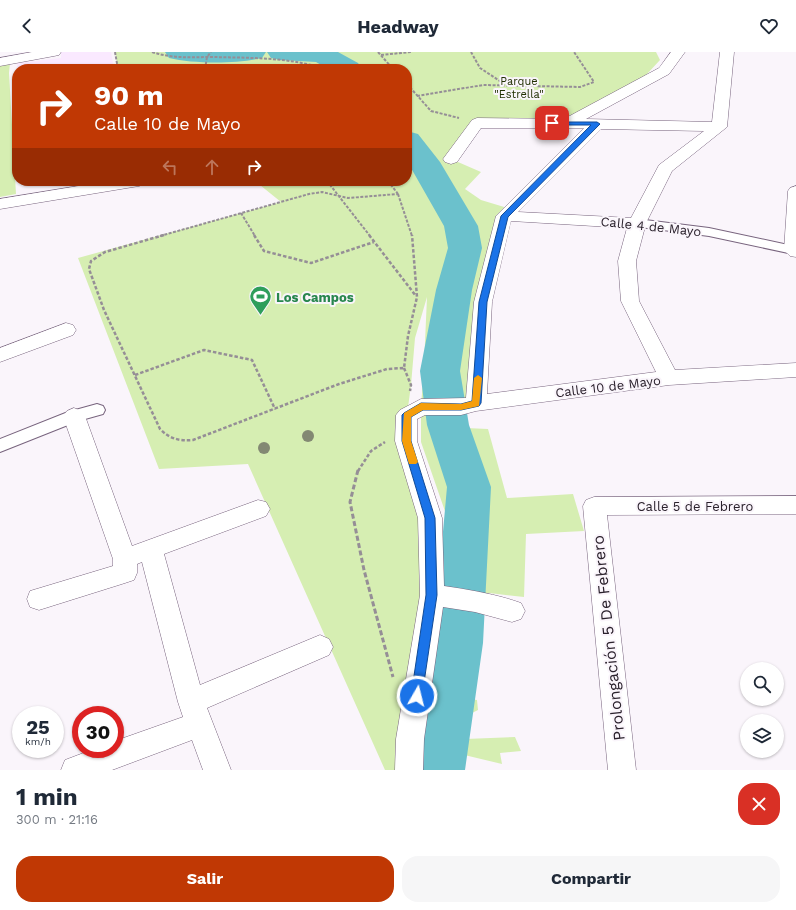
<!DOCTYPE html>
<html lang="es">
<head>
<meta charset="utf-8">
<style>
	:root { --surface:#fff; --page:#f6f6f7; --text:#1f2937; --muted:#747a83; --accent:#c03804 }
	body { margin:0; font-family:"Work Sans",sans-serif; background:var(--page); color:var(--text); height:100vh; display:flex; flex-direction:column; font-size:15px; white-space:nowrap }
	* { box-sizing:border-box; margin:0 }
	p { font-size:13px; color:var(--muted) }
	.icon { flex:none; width:22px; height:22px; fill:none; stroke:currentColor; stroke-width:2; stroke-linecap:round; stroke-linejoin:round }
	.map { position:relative; height:718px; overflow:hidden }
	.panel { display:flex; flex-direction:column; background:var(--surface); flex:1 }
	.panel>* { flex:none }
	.banner { position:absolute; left:12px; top:12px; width:400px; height:122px; border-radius:16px; box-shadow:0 1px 3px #0004; background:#c03804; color:#fff; overflow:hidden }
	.buttons { position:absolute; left:740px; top:610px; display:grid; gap:8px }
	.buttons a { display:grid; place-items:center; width:44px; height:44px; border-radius:50%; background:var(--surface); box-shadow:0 1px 3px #0004; font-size:20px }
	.speed { position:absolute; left:12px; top:654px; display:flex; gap:8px; font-size:20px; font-weight:700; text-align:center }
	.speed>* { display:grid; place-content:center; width:52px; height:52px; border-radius:50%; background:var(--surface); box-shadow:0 1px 3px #0004; line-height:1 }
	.speed small { font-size:10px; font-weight:400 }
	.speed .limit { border:6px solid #d22; background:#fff; color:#111 }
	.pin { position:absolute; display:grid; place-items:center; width:34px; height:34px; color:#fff; margin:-17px; border-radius:8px; box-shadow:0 2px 6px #0006 }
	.me { position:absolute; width:44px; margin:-22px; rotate:8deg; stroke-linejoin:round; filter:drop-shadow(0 0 3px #0008) }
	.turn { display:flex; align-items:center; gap:14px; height:84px; padding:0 16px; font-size:18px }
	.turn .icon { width:52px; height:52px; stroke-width:2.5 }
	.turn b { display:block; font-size:28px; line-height:34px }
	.lanes { display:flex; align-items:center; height:38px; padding:0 16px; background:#0003; justify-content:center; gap:20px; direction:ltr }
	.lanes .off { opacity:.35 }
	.round { display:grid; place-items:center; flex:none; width:42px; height:42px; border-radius:16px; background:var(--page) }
	.overview { display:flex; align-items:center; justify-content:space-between; height:68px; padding:0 16px }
	h1 { font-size:24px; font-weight:700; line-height:30px }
	.button { display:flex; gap:8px; margin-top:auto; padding:8px 16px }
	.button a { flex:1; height:46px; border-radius:16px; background:var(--accent); color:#fff; font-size:16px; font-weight:700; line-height:46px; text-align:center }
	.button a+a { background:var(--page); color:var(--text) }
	header { display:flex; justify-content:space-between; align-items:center; height:52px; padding:0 16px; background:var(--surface); font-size:18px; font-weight:700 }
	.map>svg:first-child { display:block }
	.built { fill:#fae9ff }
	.green { fill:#d6eeb2 }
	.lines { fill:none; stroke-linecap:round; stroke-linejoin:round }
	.river { fill:#6bc1cc; fill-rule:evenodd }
	.pedestrian-casing { stroke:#78647e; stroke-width:2 }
	.minor-casing { stroke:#78647e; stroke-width:1 }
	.path-far2 { stroke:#958e96; stroke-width:2; stroke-dasharray:3 1.5; stroke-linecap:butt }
	.path-far1 { stroke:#958e96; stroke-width:2.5; stroke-dasharray:3.5 2; stroke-linecap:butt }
	.path { stroke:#958e96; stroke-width:3; stroke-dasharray:5 2.5; stroke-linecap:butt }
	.pedestrian { fill:#fff; fill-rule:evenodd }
	.minor { fill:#fff; fill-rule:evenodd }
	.tree { fill:#838973 }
	.route { fill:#1a73e8; stroke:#114b97 }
	.slow { fill:#f59e0b }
	.labels { text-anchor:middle; stroke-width:4; stroke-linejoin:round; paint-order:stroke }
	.far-park-label { font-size:11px; fill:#223003; stroke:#faf5fb }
	.street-label { font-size:13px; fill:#2b222d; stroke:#faf5fb }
	.leisure-label { font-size:13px; font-weight:bold; fill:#27864d; stroke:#faf5fb; text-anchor:start }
	.near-street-label { font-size:16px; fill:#2b222d; stroke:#faf5fb }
</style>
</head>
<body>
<header><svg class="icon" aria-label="back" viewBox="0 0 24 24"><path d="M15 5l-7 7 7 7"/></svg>Headway<svg class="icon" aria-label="heart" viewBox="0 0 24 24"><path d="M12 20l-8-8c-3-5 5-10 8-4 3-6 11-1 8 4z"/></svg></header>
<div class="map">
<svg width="796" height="718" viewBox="0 0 796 718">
	<rect width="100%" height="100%" fill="#faf5fb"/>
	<path class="built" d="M61,0H111L114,17H17V79L15,78L17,11L61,6Z"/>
	<path class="green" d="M115,0H656L660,8L635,35L568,71H477L451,107L481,120L465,137L481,148L511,157L467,361L466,376L488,377L507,446L573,442L584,479L526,482L524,545L489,541L475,549L459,645L477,648L478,658L468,663L465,687L515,685L521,699L500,701L502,712L456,701L449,717L425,718L427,707L443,545L447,465L421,390V355L424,313L427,245L415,286L411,333L407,363L430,466L409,718H385L248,412L159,417L78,206L281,150L255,129H407V17H118Z
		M10,11L9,21L16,142L0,145V13Z"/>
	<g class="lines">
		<path class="river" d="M165,0H266L262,6C237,12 194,12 169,6Z
			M267,0H338L358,11L362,17H328L316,10L280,8L271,6Z
			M407,79L418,82L440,110L478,174L482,196L472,238L460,319L469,373L491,435L483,591L465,718H409L433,591L447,435L427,373L420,319L436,238L448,196L444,174L407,109Z"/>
		<defs>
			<path id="pedestrian" d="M637,167L709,176L793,194L796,195V201L793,202L709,184L632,174L630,171L632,168Z
				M97,352L103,354L105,358L103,362L78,369L0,400V387L68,360Z"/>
			<path id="minor" d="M32,0H61L59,3L54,4L0,14V6Z
				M671,0H685L669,22L586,67L712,70L720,0H734L727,75L672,119L646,171L636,209L639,249L675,318L796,311V325L669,333L476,359L461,363H425L417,367V389L442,466L444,534C470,538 496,542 521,551L525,559L521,567L512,570L475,560L443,555L424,687L423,718H395L396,687L420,543L418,466L395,389L396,363L400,358L421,347L466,346L474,250L496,164L584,76H481L457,110L451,112L445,110L443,107L472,68L477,66L564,67L659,16ZM601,77L704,79L659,113L631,166L518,160ZM511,169L627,176L618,209L621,249L656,320L487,342L492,250Z
				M109,129H147L145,132L139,134L0,157V147Z
				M796,134V205L790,204L784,198L788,139L790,136Z
				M66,271L73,273L76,278L73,283L0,310V296Z
				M74,356L81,359L85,364L132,494L258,448L266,450L270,457L266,464L164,502L200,633L320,583L329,587L333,595L329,603L207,656L231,718H203L192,688L112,718H61L65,708L94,697H115V689L183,665L178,650L142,510L137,512V521L134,528L125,531L39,558L30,555L27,547L30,539L113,514V507L63,364L67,359Z
				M796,444V462L607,463L636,718H608L583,454L586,448L594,445Z"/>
		</defs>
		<use href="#pedestrian" class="pedestrian-casing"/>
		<use href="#minor" class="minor-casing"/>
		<path class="path-far2" d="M115,0L118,17
			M152,0C173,7 191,5 213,5C250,6 289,5 325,17
			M378,0L393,17
			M471,0L480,16L506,33
			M381,3L411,0
			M205,17L207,5L211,0
			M407,32L431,59L459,66
			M417,44L483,33L580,35L594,30L574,0
			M327,129L370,184
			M388,129L398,142
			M398,142L412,184
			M241,161L255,184
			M160,184L309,142L322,140L348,146L398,142"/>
		<path class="path-far1" d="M164,183L105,200L91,209L89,217L104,258L160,377C170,387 179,389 193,388L339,332L387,317L404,316L408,284L417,245L412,183
			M254,183L264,199L311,211L374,190
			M369,183L416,244
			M404,316L411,333L410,339
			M135,323L204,298L252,308L275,357
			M358,419L371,399L385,390"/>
		<path class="path" d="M358,418L350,450L364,518L393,625"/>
		<use href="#pedestrian" class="pedestrian"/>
		<use href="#minor" class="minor"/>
	</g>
	<g class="tree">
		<circle cx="308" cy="384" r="6"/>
		<circle cx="264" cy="396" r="6"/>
	</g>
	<path class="route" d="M550,70H597L600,72L508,165L487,250L481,351L479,354L461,358H423L411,365V389L435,466L437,543L422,644L421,648L417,649L412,648L411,644L426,543L425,466L402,389V363L404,361L421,351L461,352L472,349L479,250L501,164L591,73H552L549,71Z"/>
	<path class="slow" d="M478,323L482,326L479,354L461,358H423L411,365V389L418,410L416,412H409L402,389L404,361L421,351L461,352L472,349L474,326Z"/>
	<defs>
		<symbol id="stadium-pin" viewBox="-11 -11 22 30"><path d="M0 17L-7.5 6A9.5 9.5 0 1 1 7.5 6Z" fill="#2e9e5b" stroke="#faf5fb"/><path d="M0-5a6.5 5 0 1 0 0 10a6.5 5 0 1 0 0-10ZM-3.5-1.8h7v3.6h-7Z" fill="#fff"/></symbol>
	</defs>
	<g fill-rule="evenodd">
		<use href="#stadium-pin" x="248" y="232" width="25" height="34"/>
	</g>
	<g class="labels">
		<g class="far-park-label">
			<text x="519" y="33">Parque<tspan x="519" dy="13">"Estrella"</tspan></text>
		</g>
		<g class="street-label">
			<text transform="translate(651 174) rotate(6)" y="5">Calle 4 de Mayo</text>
			<text transform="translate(608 334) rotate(-7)" y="5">Calle 10 de Mayo</text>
			<text x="695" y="459">Calle 5 de Febrero</text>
		</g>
		<g class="leisure-label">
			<text x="276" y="250">Los Campos</text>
		</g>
		<g class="near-street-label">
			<text transform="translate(608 586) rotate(-96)" y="6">Prolongación 5 De Febrero</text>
		</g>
	</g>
</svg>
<div class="buttons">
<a><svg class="icon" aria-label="search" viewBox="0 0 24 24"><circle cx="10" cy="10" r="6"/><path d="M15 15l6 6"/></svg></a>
<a><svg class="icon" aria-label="layers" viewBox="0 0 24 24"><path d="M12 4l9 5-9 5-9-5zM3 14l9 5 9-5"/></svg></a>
</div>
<div class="speed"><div>25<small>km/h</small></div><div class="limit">30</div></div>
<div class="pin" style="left:552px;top:71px;background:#d93025"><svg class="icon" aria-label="arrive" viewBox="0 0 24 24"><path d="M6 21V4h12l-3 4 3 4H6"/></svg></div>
<svg class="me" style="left:417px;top:644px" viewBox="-20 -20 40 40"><circle r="17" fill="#1a73e8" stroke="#fff" stroke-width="3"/><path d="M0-11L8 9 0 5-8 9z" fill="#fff"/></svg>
<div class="banner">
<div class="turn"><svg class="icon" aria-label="right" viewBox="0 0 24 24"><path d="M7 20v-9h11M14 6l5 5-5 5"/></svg><div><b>90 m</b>Calle 10 de Mayo</div></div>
<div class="lanes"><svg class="icon off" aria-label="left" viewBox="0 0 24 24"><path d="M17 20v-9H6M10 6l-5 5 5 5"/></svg><svg class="icon off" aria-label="ahead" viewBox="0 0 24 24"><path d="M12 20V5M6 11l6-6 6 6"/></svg><svg class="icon" aria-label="right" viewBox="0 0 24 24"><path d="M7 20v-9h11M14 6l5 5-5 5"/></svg></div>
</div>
</div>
<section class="panel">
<div class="overview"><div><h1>1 min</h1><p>300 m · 21:16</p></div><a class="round" style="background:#d93025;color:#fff"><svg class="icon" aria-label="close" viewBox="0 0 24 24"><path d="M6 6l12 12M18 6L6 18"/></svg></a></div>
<div class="button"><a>Salir</a><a>Compartir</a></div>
</section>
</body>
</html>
